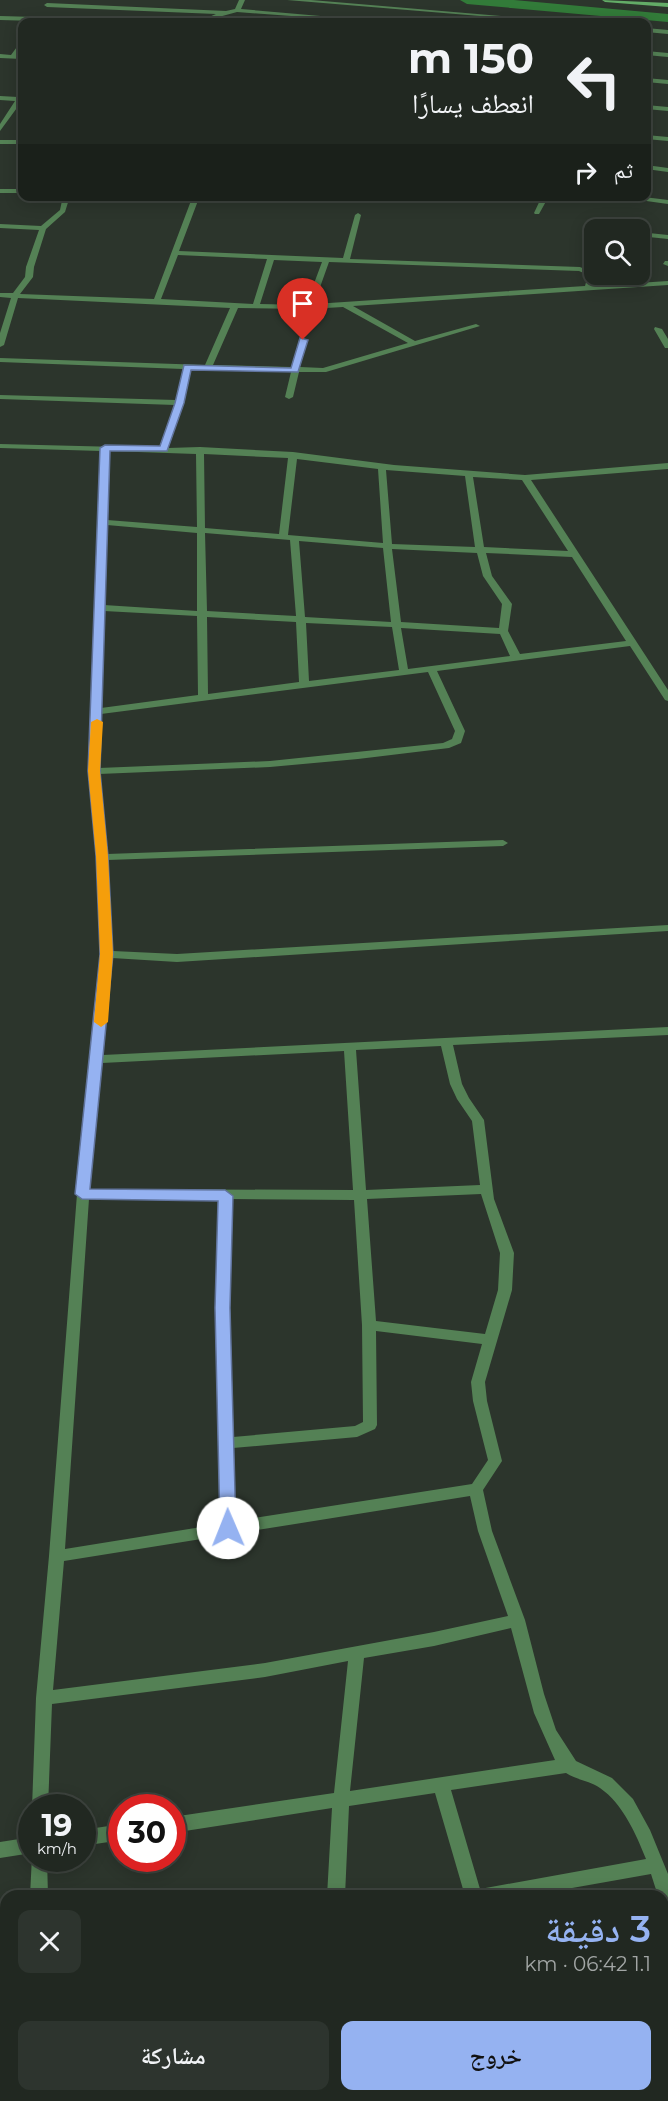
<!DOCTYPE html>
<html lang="ar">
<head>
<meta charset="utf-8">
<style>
	:root { --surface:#212821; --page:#2d342e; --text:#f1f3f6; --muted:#a2a6a5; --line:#3e443f; --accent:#95b2f1 }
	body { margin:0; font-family:Montserrat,"Noto Naskh Arabic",sans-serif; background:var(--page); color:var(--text); direction:rtl; height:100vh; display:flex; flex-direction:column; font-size:22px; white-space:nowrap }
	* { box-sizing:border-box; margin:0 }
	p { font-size:20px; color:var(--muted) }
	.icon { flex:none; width:33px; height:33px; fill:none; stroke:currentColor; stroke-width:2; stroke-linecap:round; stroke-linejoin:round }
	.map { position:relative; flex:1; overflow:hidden; direction:ltr }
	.panel { position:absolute; left:0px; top:1890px; width:669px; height:212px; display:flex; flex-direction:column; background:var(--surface); border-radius:18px 18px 0 0; box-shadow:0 3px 15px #0003,0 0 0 2px var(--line); direction:rtl }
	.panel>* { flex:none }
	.top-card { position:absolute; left:18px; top:18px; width:633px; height:183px; border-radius:12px; box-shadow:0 3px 15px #0003,0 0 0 2px var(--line); direction:rtl; background:#212821; color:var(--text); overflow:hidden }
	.controls { position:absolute; left:584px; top:219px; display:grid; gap:12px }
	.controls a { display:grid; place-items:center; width:66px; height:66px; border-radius:12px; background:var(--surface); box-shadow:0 3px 15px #0003,0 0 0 2px var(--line); font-size:30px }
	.speed { position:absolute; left:18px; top:1794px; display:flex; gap:12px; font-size:30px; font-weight:700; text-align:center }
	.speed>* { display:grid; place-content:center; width:78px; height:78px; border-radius:50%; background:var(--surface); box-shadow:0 3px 15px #0003,0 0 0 2px var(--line); line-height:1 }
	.speed small { font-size:15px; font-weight:400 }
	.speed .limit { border:9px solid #d22; background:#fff; color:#111 }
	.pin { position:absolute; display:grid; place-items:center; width:51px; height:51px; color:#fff; margin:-62px -26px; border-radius:50% 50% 50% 0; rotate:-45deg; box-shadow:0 0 6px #0007 }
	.pin .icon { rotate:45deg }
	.me { position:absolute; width:66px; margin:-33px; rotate:359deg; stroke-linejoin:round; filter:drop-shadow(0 0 4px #0008) }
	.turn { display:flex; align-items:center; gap:21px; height:126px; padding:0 18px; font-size:27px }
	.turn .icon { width:78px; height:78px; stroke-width:2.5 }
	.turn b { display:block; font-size:42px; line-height:51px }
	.then { display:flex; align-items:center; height:57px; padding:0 18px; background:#0003; gap:12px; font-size:22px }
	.round { display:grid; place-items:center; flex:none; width:63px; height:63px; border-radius:12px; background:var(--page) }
	.head { display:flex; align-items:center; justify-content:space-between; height:102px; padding:0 18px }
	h1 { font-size:36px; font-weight:600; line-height:45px; color:var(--accent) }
	.button { display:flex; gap:12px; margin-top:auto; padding:12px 18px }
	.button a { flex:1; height:69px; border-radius:12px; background:var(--accent); color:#111; font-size:24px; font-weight:600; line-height:69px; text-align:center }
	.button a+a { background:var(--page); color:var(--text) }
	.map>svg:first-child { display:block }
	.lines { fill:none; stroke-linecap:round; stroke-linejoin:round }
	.river { fill:#327b39; fill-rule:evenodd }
	.minor { fill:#548155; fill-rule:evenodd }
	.secondary { fill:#63ac67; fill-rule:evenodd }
	.route { fill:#95b2f1; stroke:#61749d; stroke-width:1.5 }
	.slow { fill:#f59e0b }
</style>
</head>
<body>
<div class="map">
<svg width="668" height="2101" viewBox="0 0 668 2101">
	<rect width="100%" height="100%" fill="#2c352c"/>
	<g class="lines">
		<path class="river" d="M460,0H514L668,14V22L467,4Z"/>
		<path class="minor" d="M239,0H245L241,9L390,22H372L237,12L215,18L216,22H210L209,17L216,14L47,7L44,5L47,3L226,11L235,9Z
			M287,0H311L571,22H553Z
			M0,16L36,17L39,19L36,21L0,20Z
			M646,28L668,30V34L646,32Z
			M22,40V46L17,55H22V59L0,58V54L11,55Z
			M646,51L668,53V57L646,55Z
			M646,78L668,80V84L646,82Z
			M22,93V101L0,131V124L15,101L0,100V96L18,97Z
			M646,105L668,107V111L646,109Z
			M646,135L668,137V141L646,139Z
			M0,140H22V144H0Z
			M646,165L668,168V172L646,169Z
			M0,189H22V193H0Z
			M63,196H70L65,212L46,229L34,267L33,277L20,294L154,299L192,198L181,196H266L199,198L179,251L343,258L355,215L358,213L361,215L350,259L580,267L596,274L592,286L668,281V285L353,306L415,341L476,324L480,326L326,372H299L293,397L289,399L285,397L291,372L191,369L184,403L168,448L200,447L293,452L394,465L525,475L668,463V469L531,480L668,690V701L665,700L630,646L437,671L465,731L461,743L449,748L358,759L270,767L99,774L107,854L503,840L508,843L503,846L108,860L113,951L177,954L668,925V931L177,962L112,958L103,1055L668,1027V1035L453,1045L462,1084L469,1098L484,1120L494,1199L514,1253L512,1290L485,1382L487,1401L502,1461L483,1490L492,1531L525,1620L544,1694L556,1730L576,1761L612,1778L633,1799L650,1830L668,1874V1907L663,1905V1896H658L651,1874L527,1896H465L435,1793L349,1806L345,1896H327L332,1808L172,1833V1817L334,1793L348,1661L265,1677L52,1704L48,1808H32L36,1698L49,1556L77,1194L101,954L97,857L89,771L101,451L0,448V444L159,448L175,405L0,399V395L176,400L183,369L0,362V358L205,365L230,308L18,298L4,345L0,347V333L11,298L0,297V293H13L25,277L26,267L39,230L0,228V224L41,226L60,210ZM178,255L267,259L253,304L161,299ZM274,260L322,262L306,305L260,304ZM329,262L579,271L588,275L585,286L314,304ZM343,307L408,343L323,368L300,367L307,340L303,338L299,340L292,367L213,365L238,308L309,309ZM109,451L196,454L197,527L107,520ZM204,454L288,458L279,534L205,528ZM297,459L378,469L383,543L288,535ZM386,470L465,476L475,547L392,544ZM473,477L522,480L568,551L484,547ZM107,525L197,533V611L104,605ZM205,533L290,540L296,616L207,611ZM299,541L383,548L391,622L305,617ZM392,549L477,553L483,576L502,604L499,628L401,622ZM486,553L572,557L626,641L520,654L508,631L512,604L492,576ZM104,611L197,616L198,695L101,708ZM207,617L296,622L299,682L208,694ZM306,623L392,627L399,670L309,681ZM401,628L500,634L510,656L408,669ZM428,672L455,731L452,739L443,743L270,761L99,768L101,714ZM441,1046L450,1084L457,1099L472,1121L480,1185L366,1190L356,1050ZM344,1051L353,1190L90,1189L102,1063ZM481,1194L500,1253L498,1290L485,1334L376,1321L367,1199ZM89,1199H218L216,1308L220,1524L65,1549ZM231,1199L354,1200L362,1325L363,1422L355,1426L233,1437L230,1308ZM376,1331L482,1344L471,1382L473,1401L488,1460L472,1484L235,1521L233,1448L357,1437L375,1429L377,1425ZM470,1496L478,1531L508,1616L434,1632L265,1663L53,1690L64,1561ZM511,1628L534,1713L555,1760L350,1791L364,1658L434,1646ZM566,1773C577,1780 590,1781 600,1788C623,1804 636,1834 646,1859L480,1889L451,1790Z
			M542,196H549L539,214H535L534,213Z
			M610,196H636L668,200V204Z
			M639,232L668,235V239L639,236Z
			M665,261H668V266L663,264Z
			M655,327L662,329L668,339V348H665L654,329Z
			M122,1824V1840L82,1846V1830Z
			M32,1837V1853L0,1858V1842Z
			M32,1856V1858H47L48,1896H30Z
			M27,2096H45V2101H27Z
			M522,2096H540L542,2101H524Z"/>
		<path class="secondary" d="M602,0L668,3V7L605,2Z"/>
	</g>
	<path class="route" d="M300,338L308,340L298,372L191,370L184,403L167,451H110L100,771L108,856L113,954L90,1189L225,1190L233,1196L230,1308L236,1528L234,1533L228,1535L222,1533L220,1528L215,1308L218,1201L82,1199L75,1194L100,954L96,856L88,771L100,448L105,445L160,446L175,403L184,365L291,368Z"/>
	<path class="slow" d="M97,719L103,722L100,771L108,856L113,954L108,1022L101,1027L94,1022L100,954L96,856L88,771L91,722Z"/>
</svg>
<div class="controls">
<a><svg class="icon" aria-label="search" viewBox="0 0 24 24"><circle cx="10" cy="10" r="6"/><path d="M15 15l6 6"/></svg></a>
</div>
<div class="speed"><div>19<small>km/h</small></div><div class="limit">30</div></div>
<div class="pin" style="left:303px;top:340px;background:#d93025"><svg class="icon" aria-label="arrive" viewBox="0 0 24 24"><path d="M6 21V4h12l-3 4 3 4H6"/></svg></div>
<svg class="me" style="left:228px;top:1528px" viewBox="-20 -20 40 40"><circle r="19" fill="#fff"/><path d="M0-13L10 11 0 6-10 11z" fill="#95b2f1"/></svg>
<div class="top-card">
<div class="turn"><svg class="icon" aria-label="left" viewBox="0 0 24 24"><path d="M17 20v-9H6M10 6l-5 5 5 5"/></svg><div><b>150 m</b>انعطف يسارًا</div></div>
<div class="then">ثم<svg class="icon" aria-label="right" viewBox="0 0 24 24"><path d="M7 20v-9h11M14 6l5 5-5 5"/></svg></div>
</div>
<section class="panel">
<div class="head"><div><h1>3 دقيقة</h1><p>1.1 km · 06:42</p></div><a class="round"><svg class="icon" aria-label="close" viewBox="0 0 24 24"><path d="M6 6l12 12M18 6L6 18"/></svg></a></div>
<div class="button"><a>خروج</a><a>مشاركة</a></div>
</section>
</div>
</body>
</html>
